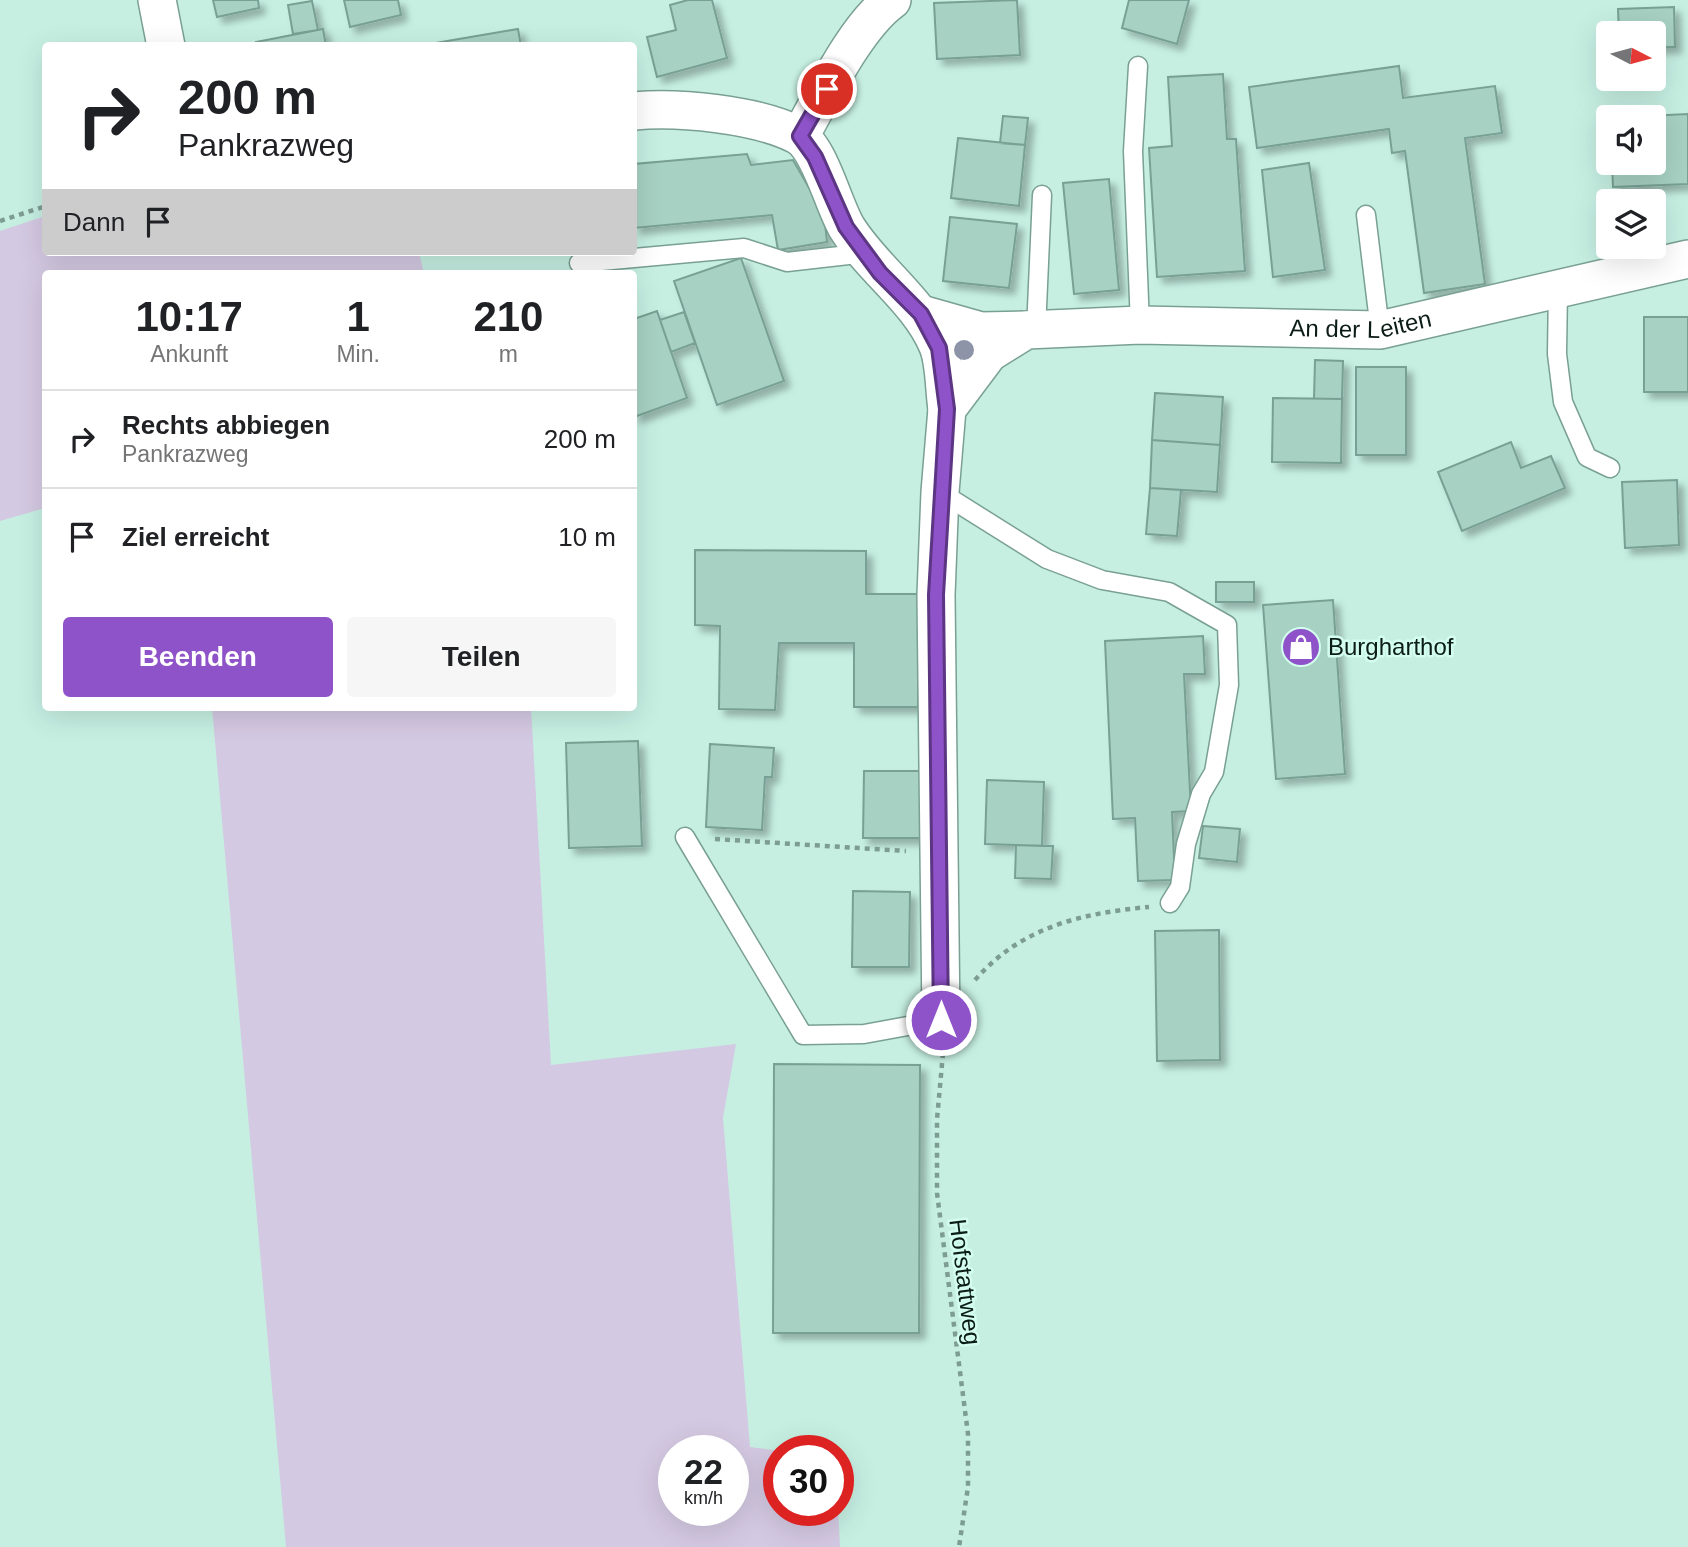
<!DOCTYPE html>
<html lang="de">
<head>
<meta charset="utf-8">
<style>
	:root { --surface:#fff; --page:#f6f6f6; --text:#202124; --muted:#757577; --line:#e0e0e0; --accent:#8e52c9 }
	body { margin:0; font-family:Arial,sans-serif; background:var(--page); color:var(--text); height:100vh; display:flex; flex-direction:column; font-size:26px; white-space:nowrap }
	* { box-sizing:border-box; margin:0 }
	p { font-size:23px; color:var(--muted) }
	.icon { flex:none; width:38px; height:38px; fill:none; stroke:currentColor; stroke-width:2; stroke-linecap:round; stroke-linejoin:round }
	.map { position:relative; flex:1; overflow:hidden }
	.details { position:absolute; left:42px; top:270px; width:595px; height:441px; display:flex; flex-direction:column; background:var(--surface); border-radius:7px; box-shadow:0 7px 28px #0002 }
	.details>* { flex:none }
	.top-card { position:absolute; left:42px; top:42px; width:595px; height:214px; border-radius:7px; box-shadow:0 7px 28px #0002; background:#fff; color:var(--text); overflow:hidden }
	.needle { width:46px; rotate:96deg }
	.controls { position:absolute; left:1596px; top:21px; display:grid; gap:14px }
	.controls a { display:grid; place-items:center; width:70px; height:70px; border-radius:7px; background:var(--surface); box-shadow:0 7px 28px #0002; font-size:35px }
	.speed { position:absolute; left:658px; top:1435px; display:flex; gap:14px; font-size:35px; font-weight:700; text-align:center }
	.speed>* { display:grid; place-content:center; width:91px; height:91px; border-radius:50%; background:var(--surface); box-shadow:0 7px 28px #0002; line-height:1 }
	.speed small { font-size:18px; font-weight:400 }
	.speed .limit { border:10px solid #d22; background:#fff; color:#111 }
	.pin { position:absolute; display:grid; place-items:center; width:60px; height:60px; color:#fff; margin:-30px; border:4px solid #fff; border-radius:50%; box-shadow:0 2px 7px #0007 }
	.me { position:absolute; width:77px; margin:-38px; rotate:0deg; stroke-linejoin:round; filter:drop-shadow(0 0 5px #0008) }
	.turn { display:flex; align-items:center; gap:24px; height:147px; padding:0 21px; font-size:32px }
	.turn .icon { width:91px; height:91px; stroke-width:2.5 }
	.turn b { display:block; font-size:49px; line-height:60px }
	.then { display:flex; align-items:center; height:66px; padding:0 21px; background:#0003; gap:14px; font-size:26px }
	.eta { display:flex; justify-content:space-evenly; align-items:center; height:119px; text-align:center }
	.eta b { font-size:42px; font-weight:800; line-height:49px }
	.button { display:flex; gap:14px; margin-top:auto; padding:14px 21px }
	.button a { flex:1; height:80px; border-radius:7px; background:var(--accent); color:#fff; font-size:28px; font-weight:800; line-height:80px; text-align:center }
	.button a+a { background:var(--page); color:var(--text) }
	ul { padding:0; list-style:none }
	li { display:flex; align-items:center; gap:21px; height:98px; padding:0 21px; border-top:2px solid var(--line) }
	li div { flex:1 }
	li b { display:block; font-size:26px }
	li em { font-style:normal }
	.map>svg:first-child { display:block }
	.green { fill:#d4c9e2; fill-rule:evenodd }
	.building { fill:#a7d1c3; stroke:#79a094; stroke-width:2; filter:url(#shadow) }
	.lines { fill:none; stroke-linecap:round; stroke-linejoin:round }
	.service-casing { stroke:#79a093; stroke-width:21 }
	.minor-casing { stroke:#79a093; stroke-width:40 }
	.path { stroke:#7d9c92; stroke-width:4.5; stroke-dasharray:5 5; stroke-linecap:butt }
	.service { stroke:#fff; stroke-width:18 }
	.minor { stroke:#fff; stroke-width:37 }
	.tree { fill:#8e94a8 }
	.route-casing { stroke:#5c3583; stroke-width:18 }
	.route { stroke:#8e52c9; stroke-width:12 }
	.labels { text-anchor:middle; stroke-width:5; stroke-linejoin:round; paint-order:stroke }
	.street-label { font-size:24px; fill:#0c1c17; stroke:#d3fdef }
	.poi-label { font-size:24px; fill:#0c1c17; stroke:#d3fdef; text-anchor:start }
</style>
</head>
<body>
<div class="map">
<svg width="1688" height="1547" viewBox="0 0 1688 1547">
	<defs>
		<filter id="shadow"><feDropShadow dx="6" dy="6" stdDeviation="3.5" flood-color="#0004"/></filter>
	</defs>
	<rect width="100%" height="100%" fill="#c6efe2"/>
	<path class="green" d="M45,216L46,252H419L424,273H46L45,508L0,521V231Z
		M212,707H531L551,1065L736,1044L723,1118L750,1447L780,1451L779,1510H838V1507L840,1547H286ZM674,1451H733V1510H674Z"/>
	<path class="building" d="M213,0H258L259,8L217,17Z
		M344,0H398L401,15L350,27Z
		M688,0H712L727,58L657,77L647,37L676,30L670,5Z
		M1017,0L1020,55L937,59L934,3Z
		M1129,0H1189L1177,44L1122,28Z
		M312,1L318,30L293,34L288,5Z
		M1674,7L1675,47H1654V33H1619L1618,9Z
		M323,29L326,46H257L256,42Z
		M518,29L521,46H418Z
		M1399,66L1403,98L1495,86L1502,133L1465,138L1485,284L1424,293L1405,151L1392,153L1389,129L1257,148L1249,87Z
		M1223,74L1227,139H1236L1245,271L1157,277L1149,148L1172,146L1168,77Z
		M1688,114V184L1613,187L1612,163H1654V117H1624Z
		M1003,116L1028,118L1025,145L1000,143Z
		M958,138L1025,145L1019,206L951,198Z
		M747,154L751,165L793,160L824,214L827,242L778,250L772,215L634,228V164Z
		M1309,163L1325,270L1273,277L1262,170Z
		M1109,179L1119,290L1074,294L1063,183Z
		M950,217L1017,224L1009,288L943,281Z
		M741,258L784,381L717,405L674,281Z
		M657,311L687,398L634,417V319Z
		M684,312L695,343L671,352L660,320Z
		M1644,317H1688V392H1644Z
		M1315,360L1343,361L1342,399H1314Z
		M1356,367H1406V455H1356Z
		M1155,393L1223,397L1220,445L1152,440Z
		M1273,398L1342,399L1341,463L1272,462Z
		M1152,440L1220,445L1217,492L1150,488Z
		M1511,442L1521,468L1551,456L1565,488L1462,531L1438,472Z
		M1677,480L1679,545L1625,548L1622,482Z
		M1150,488L1181,490L1177,536L1146,534Z
		M695,550L866,551V594H919L918,707H854V643H779L775,710L719,709L720,626L695,625Z
		M1216,582H1254V602H1216Z
		M1333,600L1345,774L1276,779L1263,605Z
		M1203,636L1205,674H1184L1191,811L1172,812L1175,880L1138,881L1135,818L1113,819L1105,641Z
		M638,741L642,846L569,848L566,743Z
		M710,744L774,748L772,777H765L762,830L706,827Z
		M864,771H923L922,838H863Z
		M987,780L1044,782L1042,846L985,844Z
		M1203,826L1240,829L1237,862L1199,858Z
		M1016,845L1053,846L1051,879L1015,878Z
		M853,891L910,892L909,967H852Z
		M1219,930L1220,1060L1157,1061L1155,931Z
		M774,1064L920,1065L919,1333H773Z"/>
	<g class="lines">
		<defs>
			<path id="service" d="M1138,66L1133,151L1140,325
				M1366,215L1380,330
				M579,263L744,248L787,262L866,253
				M1558,289L1557,354L1563,402L1587,457L1610,468
				M1036,330L1042,195
				M940,492L1047,559L1102,580L1169,592L1227,625L1229,685L1214,772L1201,794L1186,844L1180,887L1170,903
				M685,837L803,1035L864,1034L941,1020"/>
			<g id="minor">
				<path d="M157,0L166,46"/>
				<path d="M634,111C678,107 756,114 797,135C820,147 833,205 847,228C873,270 919,300 938,346C945,364 944,390 947,409"/>
				<path d="M800,136C823,96 855,27 892,0"/>
				<path d="M921,314L981,331L1026,330"/>
				<path id="s1" d="M941,1020L936,595L940,492L947,409L989,353L1026,330L1140,325L1380,330L1688,259"/>
			</g>
		</defs>
		<use href="#service" class="service-casing"/>
		<use href="#minor" class="minor-casing"/>
		<path class="path" d="M0,221L46,206
			M715,839L906,851
			M975,980C1021,927 1082,913 1149,907
			M943,1053L937,1119V1193L968,1434V1487L959,1547"/>
		<use href="#service" class="service"/>
		<use href="#minor" class="minor"/>
	</g>
	<circle class="tree" cx="964" cy="350" r="10"/>
	<g class="lines">
		<defs>
			<path id="route" d="M827,89L800,136L815,157L846,227L880,273L921,314L939,348L947,409L936,595L941,1020"/>
		</defs>
		<use href="#route" class="route-casing"/>
		<use href="#route" class="route"/>
	</g>
	<defs>
		<symbol id="shop-disc" viewBox="-11 -11 22 22"><circle r="9.5" fill="#8e52c9" stroke="#d3fdef"/><path d="M-5-2.5h2.3a2.7 3.5 0 0 1 5.4 0H5L5.5 6h-11ZM-1.5-2.5h3a1.5 2.3 0 0 0-3 0Z" fill="#fff"/></symbol>
	</defs>
	<g fill-rule="evenodd">
		<use href="#shop-disc" x="1279" y="625" width="44" height="44"/>
	</g>
	<g class="labels">
		<g class="street-label">
			<text dy="8" stroke="none"><textPath href="#s1" startOffset="1060">An der Leiten</textPath></text>
			<text transform="translate(965 1282) rotate(83)" y="8">Hofstattweg</text>
		</g>
		<g class="poi-label">
			<text x="1328" y="655">Burgharthof</text>
		</g>
	</g>
</svg>
<div class="controls">
<a><svg class="needle" viewBox="-14 -14 28 28"><path d="M0-13l5 13h-10z" fill="#e53935"/><path d="M0 13l5-13h-10z" fill="#757577"/></svg></a>
<a><svg class="icon" aria-label="sound" viewBox="0 0 24 24"><path d="M4 9h4l5-4v14l-5-4H4zM17 9q2 3 0 6"/></svg></a>
<a><svg class="icon" aria-label="layers" viewBox="0 0 24 24"><path d="M12 4l9 5-9 5-9-5zM3 14l9 5 9-5"/></svg></a>
</div>
<div class="speed"><div>22<small>km/h</small></div><div class="limit">30</div></div>
<div class="pin" style="left:827px;top:89px;background:#d93025"><svg class="icon" aria-label="arrive" viewBox="0 0 24 24"><path d="M6 21V4h12l-3 4 3 4H6"/></svg></div>
<svg class="me" style="left:941px;top:1020px" viewBox="-20 -20 40 40"><circle r="17" fill="#8e52c9" stroke="#fff" stroke-width="3"/><path d="M0-11L8 9 0 5-8 9z" fill="#fff"/></svg>
<div class="top-card">
<div class="turn"><svg class="icon" aria-label="right" viewBox="0 0 24 24"><path d="M7 20v-9h11M14 6l5 5-5 5"/></svg><div><b>200 m</b>Pankrazweg</div></div>
<div class="then">Dann<svg class="icon" aria-label="arrive" viewBox="0 0 24 24"><path d="M6 21V4h12l-3 4 3 4H6"/></svg></div>
</div>
<section class="details">
<div class="eta">
<div><b>10:17</b><p>Ankunft</p></div>
<div><b>1</b><p>Min.</p></div>
<div><b>210</b><p>m</p></div>
</div>
<ul>
<li><svg class="icon" aria-label="right" viewBox="0 0 24 24"><path d="M7 20v-9h11M14 6l5 5-5 5"/></svg><div><b>Rechts abbiegen</b><p>Pankrazweg</p></div><em>200 m</em></li>
<li><svg class="icon" aria-label="arrive" viewBox="0 0 24 24"><path d="M6 21V4h12l-3 4 3 4H6"/></svg><div><b>Ziel erreicht</b></div><em>10 m</em></li>
</ul>
<div class="button"><a>Beenden</a><a>Teilen</a></div>
</section>
</div>
</body>
</html>
